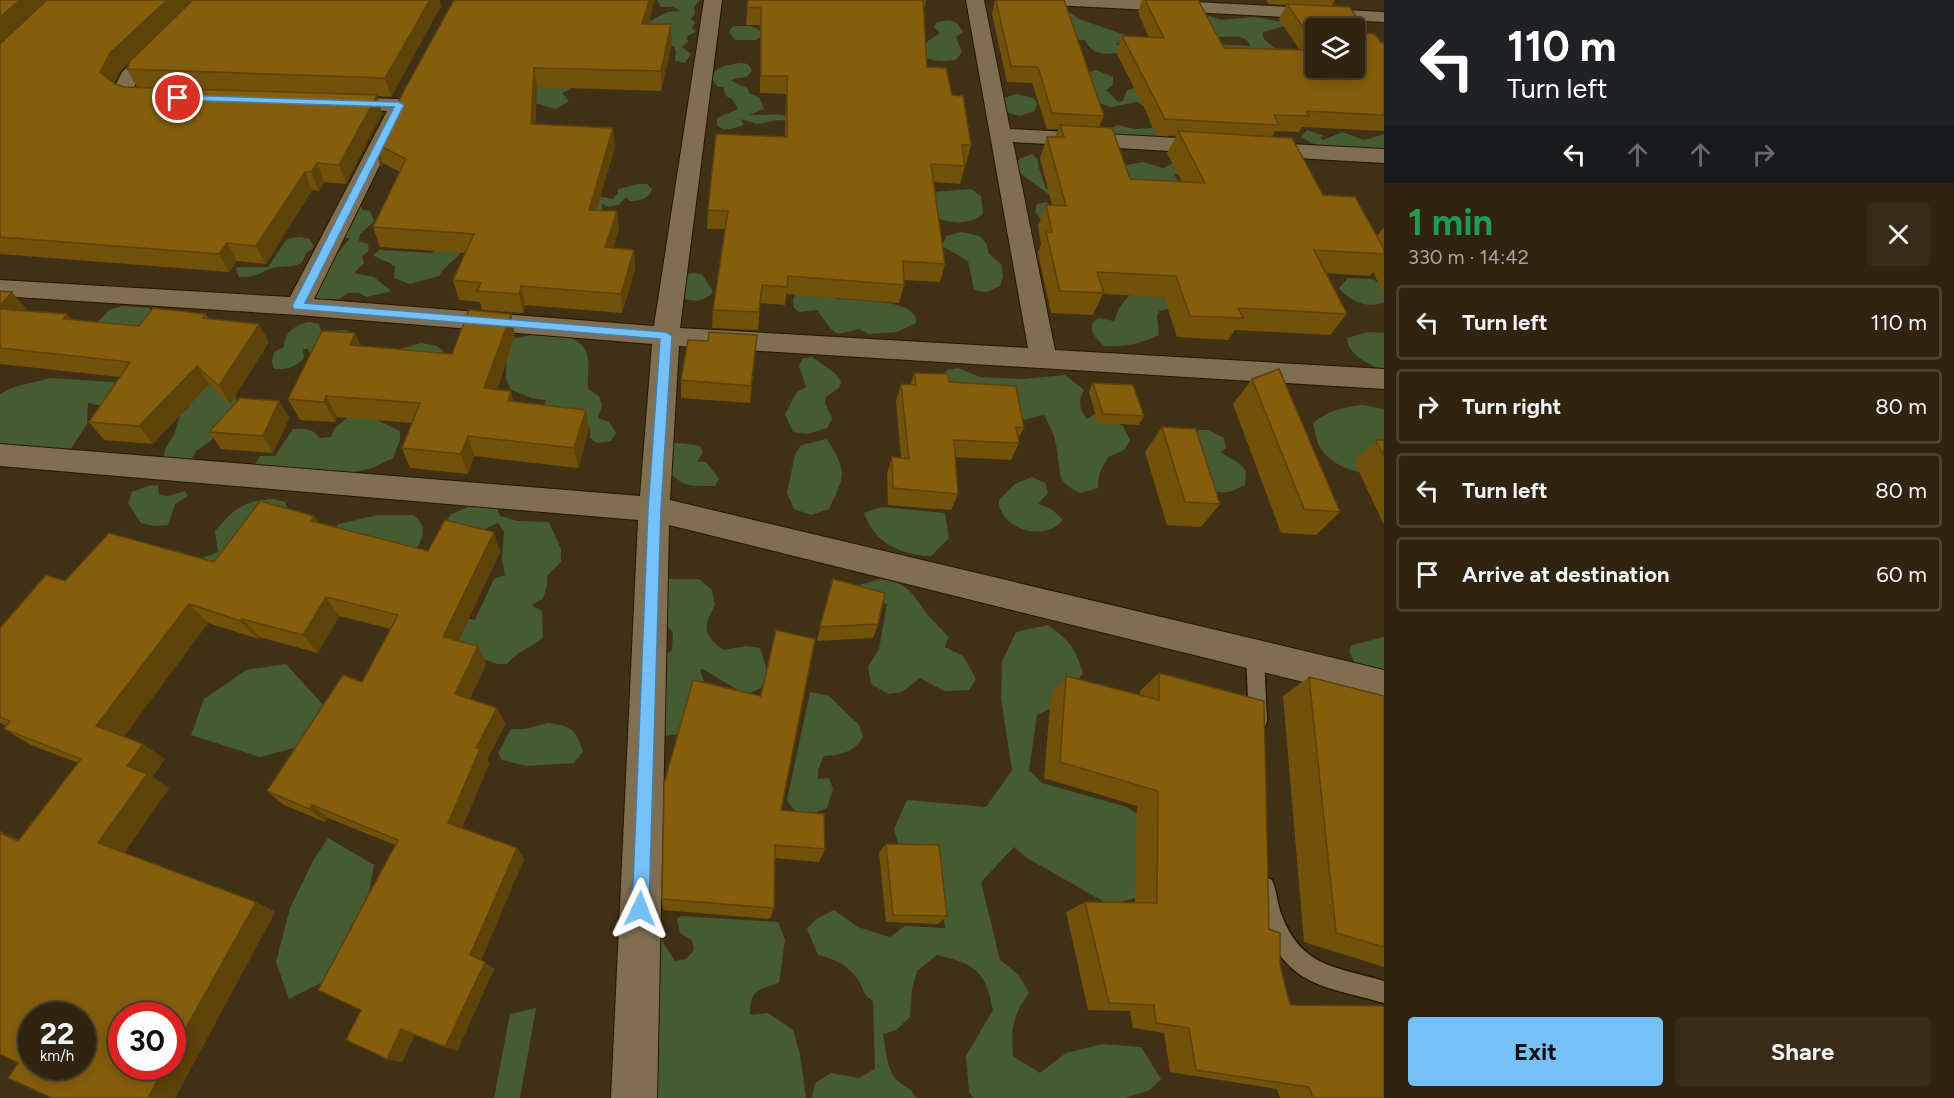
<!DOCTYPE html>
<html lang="en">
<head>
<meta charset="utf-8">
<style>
	:root { --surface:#302410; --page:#382c19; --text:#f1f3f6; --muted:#a8a49f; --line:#4b4130; --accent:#75c0f6 }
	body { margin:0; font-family:Figtree,sans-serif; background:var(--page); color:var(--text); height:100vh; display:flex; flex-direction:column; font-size:22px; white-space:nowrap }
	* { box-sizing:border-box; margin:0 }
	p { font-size:20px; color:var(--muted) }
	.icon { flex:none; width:33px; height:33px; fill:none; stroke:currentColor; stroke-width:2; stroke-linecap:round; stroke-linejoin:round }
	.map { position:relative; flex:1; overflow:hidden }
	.panel { display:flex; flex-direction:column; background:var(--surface); width:570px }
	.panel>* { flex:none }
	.hud { background:#202124; color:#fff; overflow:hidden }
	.controls { position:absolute; left:1305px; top:18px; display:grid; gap:12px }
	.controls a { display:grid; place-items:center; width:60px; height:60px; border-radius:6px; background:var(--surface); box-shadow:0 3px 15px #0003,0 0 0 2px var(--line); font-size:30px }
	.speed { position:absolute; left:18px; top:1002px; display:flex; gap:12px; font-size:30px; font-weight:700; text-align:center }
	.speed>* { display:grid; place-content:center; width:78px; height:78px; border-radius:50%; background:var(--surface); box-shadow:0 3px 15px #0003,0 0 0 2px var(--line); line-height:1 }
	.speed small { font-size:15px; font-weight:400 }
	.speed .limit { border:9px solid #d22; background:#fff; color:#111 }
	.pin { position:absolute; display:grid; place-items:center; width:51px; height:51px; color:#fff; margin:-26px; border:3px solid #fff; border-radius:50%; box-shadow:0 2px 6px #0007 }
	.me { position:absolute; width:66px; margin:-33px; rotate:2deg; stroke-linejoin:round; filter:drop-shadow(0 0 4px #0008) }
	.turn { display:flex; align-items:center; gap:21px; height:126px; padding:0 24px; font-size:27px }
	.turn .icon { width:78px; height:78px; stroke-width:2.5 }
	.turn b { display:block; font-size:42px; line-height:51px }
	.lanes { display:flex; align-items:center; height:57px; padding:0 24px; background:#0003; justify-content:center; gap:30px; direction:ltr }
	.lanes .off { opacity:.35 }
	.round { display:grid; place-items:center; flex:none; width:63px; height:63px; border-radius:6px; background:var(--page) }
	.summary { display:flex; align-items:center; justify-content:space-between; height:102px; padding:0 24px }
	h1 { font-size:36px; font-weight:700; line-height:45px; color:#1e9e55 }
	.primary-button { display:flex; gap:12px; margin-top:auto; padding:12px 24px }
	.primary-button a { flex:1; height:69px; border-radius:6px; background:var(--accent); color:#111; font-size:24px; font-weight:700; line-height:69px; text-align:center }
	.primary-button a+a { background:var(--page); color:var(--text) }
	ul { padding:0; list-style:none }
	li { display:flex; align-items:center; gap:18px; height:75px; margin:0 12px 9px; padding:0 12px; border:3px solid var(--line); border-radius:6px }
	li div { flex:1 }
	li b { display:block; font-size:22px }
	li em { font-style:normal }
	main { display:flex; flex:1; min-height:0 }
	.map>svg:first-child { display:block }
	.green { fill:#465b32 }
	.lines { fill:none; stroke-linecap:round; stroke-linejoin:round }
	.service-casing { stroke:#261700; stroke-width:3 }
	.minor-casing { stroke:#261700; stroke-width:2 }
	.service { fill:#806e51; fill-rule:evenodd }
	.minor { fill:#806e51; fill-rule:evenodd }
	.wall { fill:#72510b; fill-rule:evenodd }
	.shaded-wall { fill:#5d4209 }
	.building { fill:#855e0d; stroke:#5d4209; stroke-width:1.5; fill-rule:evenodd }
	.route { fill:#75c0f6; stroke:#4c7da0; stroke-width:1.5 }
</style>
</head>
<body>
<main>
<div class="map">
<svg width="1384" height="1098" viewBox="0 0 1384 1098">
	<rect width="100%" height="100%" fill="#403015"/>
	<path class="green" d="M657,0H700L694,7L695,14L691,19L695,22L692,28L696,32L687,36L688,42L682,47L691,54L685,63L675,61L676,52L674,46L661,45L645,24L667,12L680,11L673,7H661Z
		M1069,12L1079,19L1125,35V39L1116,44L1122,47L1118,53C1104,55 1091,54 1085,40L1065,39L1063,13Z
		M1209,16L1221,20L1254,17L1283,22L1285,26L1263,32V38L1295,66L1384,84L1320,104L1218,44L1250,46C1246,32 1227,38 1214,37L1200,18Z
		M950,20L958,24L963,32L956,37L962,52L956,60C943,62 932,62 920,55L928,41L940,33L934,27L937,22Z
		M735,26H751L761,31V37L755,40H735L729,32L732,27Z
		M740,63L748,64L752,70C747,82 739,75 731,81L747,88L750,94L759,97L764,109L749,115C772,116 781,110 803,123L779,120L757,124L740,119L744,125L731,129H722L717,125V118L738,109L732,99L726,96L723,87H718L711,78C716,66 728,65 740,63Z
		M1096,70L1113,77V85L1106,90L1118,102L1123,101L1127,90L1144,86L1169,137L1162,139L1055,132L1062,127L1106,130L1118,125L1135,129L1152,128L1145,107L1137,102L1111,107L1099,103L1087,72Z
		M516,83L573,85L569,90L562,93L569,101L556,109L525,100Z
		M1017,94L1033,98L1037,103L1035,111L1020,116L1006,112L1000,99Z
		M1307,130L1324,136L1320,137L1323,140L1342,132L1364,140L1384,134V148L1334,155L1301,137Z
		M1032,154L1038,160V165L1046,189L1081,192L1053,197L1022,175L1017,167L1019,159Z
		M1178,161L1187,177L1174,174L1182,188L1138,198L1122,166L1143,162L1163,168Z
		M638,184H647L652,189C649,199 640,201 630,201L626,197L619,205L608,207L602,204V214L587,212L592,195L613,199L618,193V189Z
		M971,189L981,196L983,214C970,225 952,224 937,218L933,192Z
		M1046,202L1057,210L1090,214L1173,308L1159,311L1157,316L1159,335C1141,344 1125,347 1104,346C1096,339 1085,327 1098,318L1114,321L1119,308L1131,293L1041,219L1035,212L1037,204Z
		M361,204L362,210L370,211L374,221L360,234L359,241L368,244L369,251L362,256L364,263L354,273L374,277L391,291L367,297L359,293H348L339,299H311L314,289L323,281L328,265L350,238H339Z
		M453,230L468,240C459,262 448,260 439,276L410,284L394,278L395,267C388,260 381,261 373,255L379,250L432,253Z
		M962,232L979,236L986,243L989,254L1001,264L1003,276L1000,286L986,292L974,290L968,261L942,246L946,236Z
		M300,237L310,239L314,247L306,253L302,263C293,267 287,266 278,267C262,269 261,278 239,277L236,269L238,267H268L287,239Z
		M693,273L702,274L713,292C706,301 695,302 685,299L680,291L683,275Z
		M1348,278L1373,279L1384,287V303C1366,308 1351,302 1339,288Z
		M830,286L837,299C854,301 919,298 916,323L897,332L869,334L859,329L838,334L831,329L817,310L799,312L794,308L793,300L796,293Z
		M122,306L150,308V320L140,335L94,326L109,310Z
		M309,322L319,324L321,331L348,330L346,338L311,357L308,349H303L304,358C296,367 287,370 274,369L272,361L274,352L284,347C284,332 296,325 309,322Z
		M1368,332L1384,333V371C1370,364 1348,356 1347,338Z
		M532,335C549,336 581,332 587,354C590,365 587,378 588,389L599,396L602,405L598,418L609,422L616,433L611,441L597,443L590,438V427L554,424L543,408L546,400L531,398L510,389L506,378L507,340Z
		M421,343L437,346L443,351L440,362L375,419L400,431V440L393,458L370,469L346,473L254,466L260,456H275L293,429C305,429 313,428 320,438L331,437L335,428L352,413L394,351Z
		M812,357L835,373L841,382L839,388L826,397L825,403L832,419L827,428L808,434L793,432L785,414L797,392L806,387L799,366L802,359Z
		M958,368L980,377L1023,379L1065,375L1084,390C1078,401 1079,409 1087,419L1100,411L1123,426L1130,440L1124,450L1108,457L1099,474L1098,488L1080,493C1056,482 1061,474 1057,451C1056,438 1050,426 1044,415L1022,420L944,384L943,377L947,370Z
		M51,378L202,388L212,383L233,385L237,403L211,441L196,451L189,464L163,461L165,449L174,435L180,415L191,405C148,412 131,412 88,403L87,424L70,450L0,448V394L14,387Z
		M1363,405L1384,409V471C1364,478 1331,467 1320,447C1316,440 1315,431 1313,423C1329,410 1343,407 1363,405Z
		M1199,430H1209L1224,438L1226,448L1220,452L1240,464L1246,471L1245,485C1224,496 1220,494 1200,484L1194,435Z
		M663,438C676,446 686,442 700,446L703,452L697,462H706L719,479L715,486C688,486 684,488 664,467Z
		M827,439C848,474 845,474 829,509L811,515L794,509L787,493L795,454L801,445Z
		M1032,477L1045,483L1048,493L1038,504C1049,507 1055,511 1063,520C1045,543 998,529 999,500L1015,484Z
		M148,486L158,485L159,495L168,496L185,491L188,496L175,504L168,525L155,526L141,523L128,503L132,492Z
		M273,499L285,502L288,509L228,566L194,561L218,552L215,531C234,509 242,501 273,499Z
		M484,501L496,505L500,516L517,521L549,522L561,549V562L547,576V585L543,599L531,605L542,611L543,638C530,648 519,650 507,664H498L407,635L421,609L475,620L494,579L505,575L502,560L504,532L498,523L466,537L444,525L451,514Z
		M882,507L945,513L949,538L931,556C901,555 875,544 864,513Z
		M378,515H414C427,527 424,535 416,549L287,605L338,524Z
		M665,579H699L712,590L715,605C703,627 702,634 723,650L746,646L760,648L768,673L761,688L746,695L703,669L700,670L708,693C693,728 693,737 652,736L664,656L672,650L673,633L660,616Z
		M880,579C910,583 911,593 928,615C934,623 942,628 948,637L945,647L963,656L976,679L969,690L944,691L920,678L902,692L888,694L871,684L868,667L879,649L887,604L860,597L859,585Z
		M1048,625C1069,640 1075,648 1083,673L1062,703L1037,715L1029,770L1042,783L1127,807L1145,819L1142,897L1108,904L1027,858L1014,847L981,882L1000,960L1019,975L1029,993C1012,1016 1011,1029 1013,1056L1040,1073L1066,1053L1102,1044L1141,1047L1161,1079L1150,1090L1125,1098H973L969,1092L966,1056L993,1010C985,970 975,964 937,955L917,971L912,989L910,1017L896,1030L883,1034C886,1048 886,1067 895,1078C901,1086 912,1087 916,1098H812L815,1083L831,1073L859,1078L875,1069L873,1001C861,993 864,987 856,977C846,964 834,959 818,955L807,929L816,919L834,910L858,927L890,937L905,926L945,928L934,850L899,846L894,829L907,800L986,807L1012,770L1001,698L1002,662L1016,632Z
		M1384,637V685L1357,668L1349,651L1352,645Z
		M286,664L325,707L309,744L260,757L191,735L204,699L246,670Z
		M810,692L829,696L859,725L863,737C854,752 841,755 824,756L818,770V779L829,778L833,789L827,808L807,816L793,809L787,800Z
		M548,723C571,726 576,729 583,752L574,763L526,766L502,760L498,753L511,729H525Z
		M328,838L374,865L369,892L326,980L289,999L276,962L290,908L314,859Z
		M681,916L778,922L785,940L779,983C757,990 750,990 750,1015L768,1013L793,1030L800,1054L806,1098H622L617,952L625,939L660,929L664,944L675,961L686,959L694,950L692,940L680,933L677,919Z
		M536,1008L520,1098H494L510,1014Z"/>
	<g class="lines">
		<defs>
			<path id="service" d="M1255,647L1261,649L1264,655L1267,721L1265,727L1258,730L1251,727L1249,721L1246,655L1249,649Z
				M1265,877L1272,880C1277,891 1277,904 1282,916C1302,968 1338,967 1384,981V1003C1326,986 1289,988 1263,924C1258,910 1252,894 1258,880Z"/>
			<path id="minor" d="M197,0H216L138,78L134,88L138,91L168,93L171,97L168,101C151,106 124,106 113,90L122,72Z
				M704,0H722L680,328L1028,348L966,0H984L1010,129L1384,149V163L1013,142L1055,350L1384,369V389L679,346L670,500L1384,670V702L669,525L657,1098H611L638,520L0,466V444L640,496L652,344L298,315L0,296V280L290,297L387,111L337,109L330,107L327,103L330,99L337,97L399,99L406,101L409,105L405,110L406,112L314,299L654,326Z
				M1044,0H1158L1384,12V22L1053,5L1047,4Z"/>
		</defs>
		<use href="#service" class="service-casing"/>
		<use href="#minor" class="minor-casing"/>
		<use href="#service" class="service"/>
		<use href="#minor" class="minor"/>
	</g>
	<path class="wall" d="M0,0H439L441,6L391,97L377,96L382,113L346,184L324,182L319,191L312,190L266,264L237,261L229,272L0,254ZM130,61L127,69L137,87H124L115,84L114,83L120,71Z
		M454,0L648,24L672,43L661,91L537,87L535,124L615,147L596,210L617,211L619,231L613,248L634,250L635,270L622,313L525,305L523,313L482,310L480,302L459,300L453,280L465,253L380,247L373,227L400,172L383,163L381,167L375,147Z
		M748,0H926L924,9L927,67L952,95L971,145L966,164L965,163V166L960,184L934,182L945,264L940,282L904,280V285L899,303L786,294L785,305L760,303L758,330L712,328L713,310L725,229H707L708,210L785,137L786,94L760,93V25H746Z
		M995,0H1064L1104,116L1099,127L1130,179L1182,182L1167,153L1176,136L1158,135L1116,52L1122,36L1149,38L1138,12L1142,0H1198L1224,48L1299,49L1279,19L1286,5L1269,4L1266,0H1335L1332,6L1366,33L1381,43H1384V131L1302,127L1299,132L1275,131L1272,137L1323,195L1377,236L1384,227V295L1373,272L1370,276L1326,273L1347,314L1330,335L1235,330L1228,340L1177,337L1164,297L1103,294L1093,315L1051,313L1038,253L1041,244L1038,226L1046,205H1052L1040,158L1047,137H1055L1058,129H1047L1032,83L1007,82L992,14ZM1316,28L1354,68H1316Z
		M0,291L26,311L72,320L139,326L205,314L208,318L269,342L230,404L209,384L153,444L104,440L89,422L119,377L0,364Z
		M511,314L515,335L497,390L513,402L586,410L589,430L578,468L474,456L468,474L410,468L402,448L412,423L337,417L335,422L300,420L288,399L355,333L361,346L452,354Z
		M757,335L750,403L681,398V380L708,341Z
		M914,373L949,382L1024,428L1018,439L1019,443L1011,460L955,457L958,494L951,510L888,505L887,474L892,457L901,458L896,401L901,384H911Z
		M1252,379L1340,512L1316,535L1281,533L1233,404Z
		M1093,383L1144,416L1139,425L1098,423L1089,392Z
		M279,401L289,418L273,453L221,449L209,432Z
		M1162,427L1220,504L1201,527L1167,525L1145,452Z
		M1376,440H1384V525L1354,461Z
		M314,516L318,522L428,551L494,532L500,552L458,641L478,646L486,664L470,699L497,708L505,724L487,760L489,764L462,828L517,848L524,859L481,960L494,969L457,1051L445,1047L415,1034L402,1062L387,1059L361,1010L395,845L328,818L325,822L284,805L267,791L362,682L391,629L339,616L318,653L259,637L258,639L208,623L123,737L165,759L152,777L169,788L124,853L256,902L275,912L175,1098H52L18,1063L0,1054V831L19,840L78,763L31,745L4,729L7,726L0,723V628L65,581L214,562Z
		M833,579L878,624L873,638L817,641Z
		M1159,673L1269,929L1280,965L1290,1005L1384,1098H1280L1277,1089L1170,1072L1164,1033L1133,1028L1130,1011L1088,1010L1066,912L1085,902H1135L1137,806L1044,778L1051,694L1066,676L1140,695V691Z
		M1309,677L1384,696V967L1304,942L1283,696Z
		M781,810L825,849L819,862L775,858L774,908L770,919L663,910L662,899Z
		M886,844L947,916L938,924L886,922L879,853Z"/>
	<path class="shaded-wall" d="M20,0H51L0,45V17Z
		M167,0H194L120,71L111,90L100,72L110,53Z
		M430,0H439L441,6L391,97L385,78Z
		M649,0H655L643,43L642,24Z
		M671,24L672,43L661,91V71Z
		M534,68L537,87L535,143L531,124Z
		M377,95L382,113L346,184L339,165Z
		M613,128L615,147L591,230L589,210Z
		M377,144L383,163L381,167L375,147Z
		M317,163L324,182L319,191L311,172Z
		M305,172L312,190L266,264L256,246Z
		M617,211L619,231L607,267L605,247Z
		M227,243L237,261L229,272L219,254Z
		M634,250L635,270L622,313L621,294Z
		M521,286L525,305L523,313L519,294Z
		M12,292L27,310L13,327L0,311V306Z
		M67,314L82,333L63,319Z
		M511,314L515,335L490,409L484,388Z
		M259,324L269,342L230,404L219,386Z
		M355,333L364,354L350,345Z
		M197,366L209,384L153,444L139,426Z
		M511,391L516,412L508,401Z
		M326,396L337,417L335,422L324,402Z
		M279,401L289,418L273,453L263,436Z
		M586,410L589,430L578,468L574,448Z
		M468,436L474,456L468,474L461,454Z
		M314,516L327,537L311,521Z
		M494,532L500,552L452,655L443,637Z
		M326,597L339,616L318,653L303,635Z
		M189,604L208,623L120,742L96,726Z
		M242,619L259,637L258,639L241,621Z
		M478,646L486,664L465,711L455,694Z
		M497,708L505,724L487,760L489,764L458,836L448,823L476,748Z
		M143,744L165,759L152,777L169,788L123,855L98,843L127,766Z
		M312,805L328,818L325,822L309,809Z
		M0,831L47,853L0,833Z
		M517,848L524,859L480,963L470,955Z
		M256,902L275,912L175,1098H148L165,1066H172V1053Z
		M485,962L494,969L457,1051L445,1047Z
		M401,1029L415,1033L402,1062L387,1059Z"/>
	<path class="building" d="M0,0H20L0,17Z
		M47,0H167L110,53L100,72L115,84L124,87L377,95L339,165L317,163L311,172H305L256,246L227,243L219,254L0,237V44Z
		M193,0H430L385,78L127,69L130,61Z
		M454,0H649L642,24H671L661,71L534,68L531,124L613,128L589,210L617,211L605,247L634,250L621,294L521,286L519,294L477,291L481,283L453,280L474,234L373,227L406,159L377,144L375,147L406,87Z
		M748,0H923L927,67L946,68L952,95L963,96L971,145H962L965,166L931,164L945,264L903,261L904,285L788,276L787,287L762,285L759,312L713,310L728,211L708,210L716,134L787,137V76H761V8L747,7Z
		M996,0H1064L1104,116L1052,113L1038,67L1011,66Z
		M1145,0H1198L1224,48L1316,50V68H1354V28H1316V46L1287,4L1350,7L1366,33L1375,34L1381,43H1384V115L1306,111L1309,116L1274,115L1279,125L1165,119L1122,36L1164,38Z
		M1060,125L1112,128L1130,179L1205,183L1178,131L1292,138L1323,195L1355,197L1384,249V254L1314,250L1347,314L1238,308L1243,318L1190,316L1176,276L1097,272L1104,293L1060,291L1046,232H1052L1046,205L1066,206L1047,137H1064Z
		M0,291L12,292L0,306Z
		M153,308L205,314L203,318L259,324L219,386L197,366L139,426L89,422L130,362L0,348V309L67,314L63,319L139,326Z
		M469,310L511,314L484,388L511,391L508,401L586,410L574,448L468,436L461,454L402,448L420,403L326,396L324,402L288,399L322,331L355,333L350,345L452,354Z
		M709,332L757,335L751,386L681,380L688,340L708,341Z
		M1279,369L1340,512L1304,509L1252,379Z
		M914,373L948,374L949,382L1016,386L1024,428L1016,427L1019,443L954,440L958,494L893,488L892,457L909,459L901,384L916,385Z
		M1093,383L1133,385L1144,416L1103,414Z
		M240,398L279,401L263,436L209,432Z
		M1162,427L1196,429L1220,504L1185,502Z
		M1376,440H1384V456Z
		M260,501L314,516L311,521L428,551L445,520L494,532L443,637L478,646L455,694L497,708L476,748L480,749L448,823L517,848L470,955L485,962L445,1047L401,1029L387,1059L346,1040L361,1010L318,990L398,840L312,805L309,809L267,791L343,675L362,682L398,615L326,597L303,635L242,619L241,621L189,604L96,726L143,744L127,766L147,774L98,843L256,902L172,1053V1016H122V1066H165L148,1098H52L8,1078L18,1063L0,1054V833L18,841L81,759L4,729L10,721L0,717V628L46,575L65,581L109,533L214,562ZM32,1016H82V1066H32Z
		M833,579L885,593L878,624L820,627Z
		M776,630L815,639L781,810L824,814L825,849L775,845L774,908L662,899L664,784L693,680L761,696Z
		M1159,673L1264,701L1269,929L1280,933V965L1290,1005L1384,1006V1098H1313L1309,1087L1196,1070L1189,1028L1156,1023L1154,1005L1109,1003L1085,902L1157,903L1158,791L1060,762L1066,676L1159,700Z
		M1309,677L1384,696V947L1336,933Z
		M886,844L939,845L947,916L893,915Z"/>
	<path class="route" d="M178,95L399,102L404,105L305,303L666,332L672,336L661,509L649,909L647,916L640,918L634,916L632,909L648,509L660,339L294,309L292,306L394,107L175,100L174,98Z"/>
</svg>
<div class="controls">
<a><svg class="icon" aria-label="layers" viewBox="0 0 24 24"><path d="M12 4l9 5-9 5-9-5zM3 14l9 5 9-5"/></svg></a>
</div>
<div class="speed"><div>22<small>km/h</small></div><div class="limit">30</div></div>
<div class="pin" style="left:178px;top:98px;background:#d93025"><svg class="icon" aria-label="arrive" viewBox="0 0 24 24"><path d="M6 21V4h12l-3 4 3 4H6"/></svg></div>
<svg class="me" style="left:640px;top:909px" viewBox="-20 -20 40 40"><path d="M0-17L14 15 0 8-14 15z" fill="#75c0f6" stroke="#fff" stroke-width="4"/></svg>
</div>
<section class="panel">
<div class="hud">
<div class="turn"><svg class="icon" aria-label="left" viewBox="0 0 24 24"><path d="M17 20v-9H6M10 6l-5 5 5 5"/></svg><div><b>110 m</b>Turn left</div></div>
<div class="lanes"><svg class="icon" aria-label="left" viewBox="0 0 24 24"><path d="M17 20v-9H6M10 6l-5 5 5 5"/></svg><svg class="icon off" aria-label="ahead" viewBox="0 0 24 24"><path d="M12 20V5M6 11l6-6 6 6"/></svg><svg class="icon off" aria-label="ahead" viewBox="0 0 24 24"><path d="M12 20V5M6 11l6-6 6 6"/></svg><svg class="icon off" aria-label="right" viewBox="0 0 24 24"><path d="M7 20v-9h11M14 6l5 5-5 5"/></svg></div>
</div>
<div class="summary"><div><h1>1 min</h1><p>330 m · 14:42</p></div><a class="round"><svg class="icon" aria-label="close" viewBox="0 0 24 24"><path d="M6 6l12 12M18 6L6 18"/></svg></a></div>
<ul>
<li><svg class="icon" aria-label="left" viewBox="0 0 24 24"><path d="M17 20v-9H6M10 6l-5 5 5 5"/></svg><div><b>Turn left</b></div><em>110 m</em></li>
<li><svg class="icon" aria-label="right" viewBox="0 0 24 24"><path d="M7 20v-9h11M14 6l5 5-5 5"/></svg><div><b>Turn right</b></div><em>80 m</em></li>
<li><svg class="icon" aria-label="left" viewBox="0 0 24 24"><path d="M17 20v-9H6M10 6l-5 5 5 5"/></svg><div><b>Turn left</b></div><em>80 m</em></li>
<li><svg class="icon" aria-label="arrive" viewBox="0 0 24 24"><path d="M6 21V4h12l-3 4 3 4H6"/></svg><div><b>Arrive at destination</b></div><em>60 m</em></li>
</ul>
<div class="primary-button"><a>Exit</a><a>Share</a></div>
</section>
</main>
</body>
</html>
